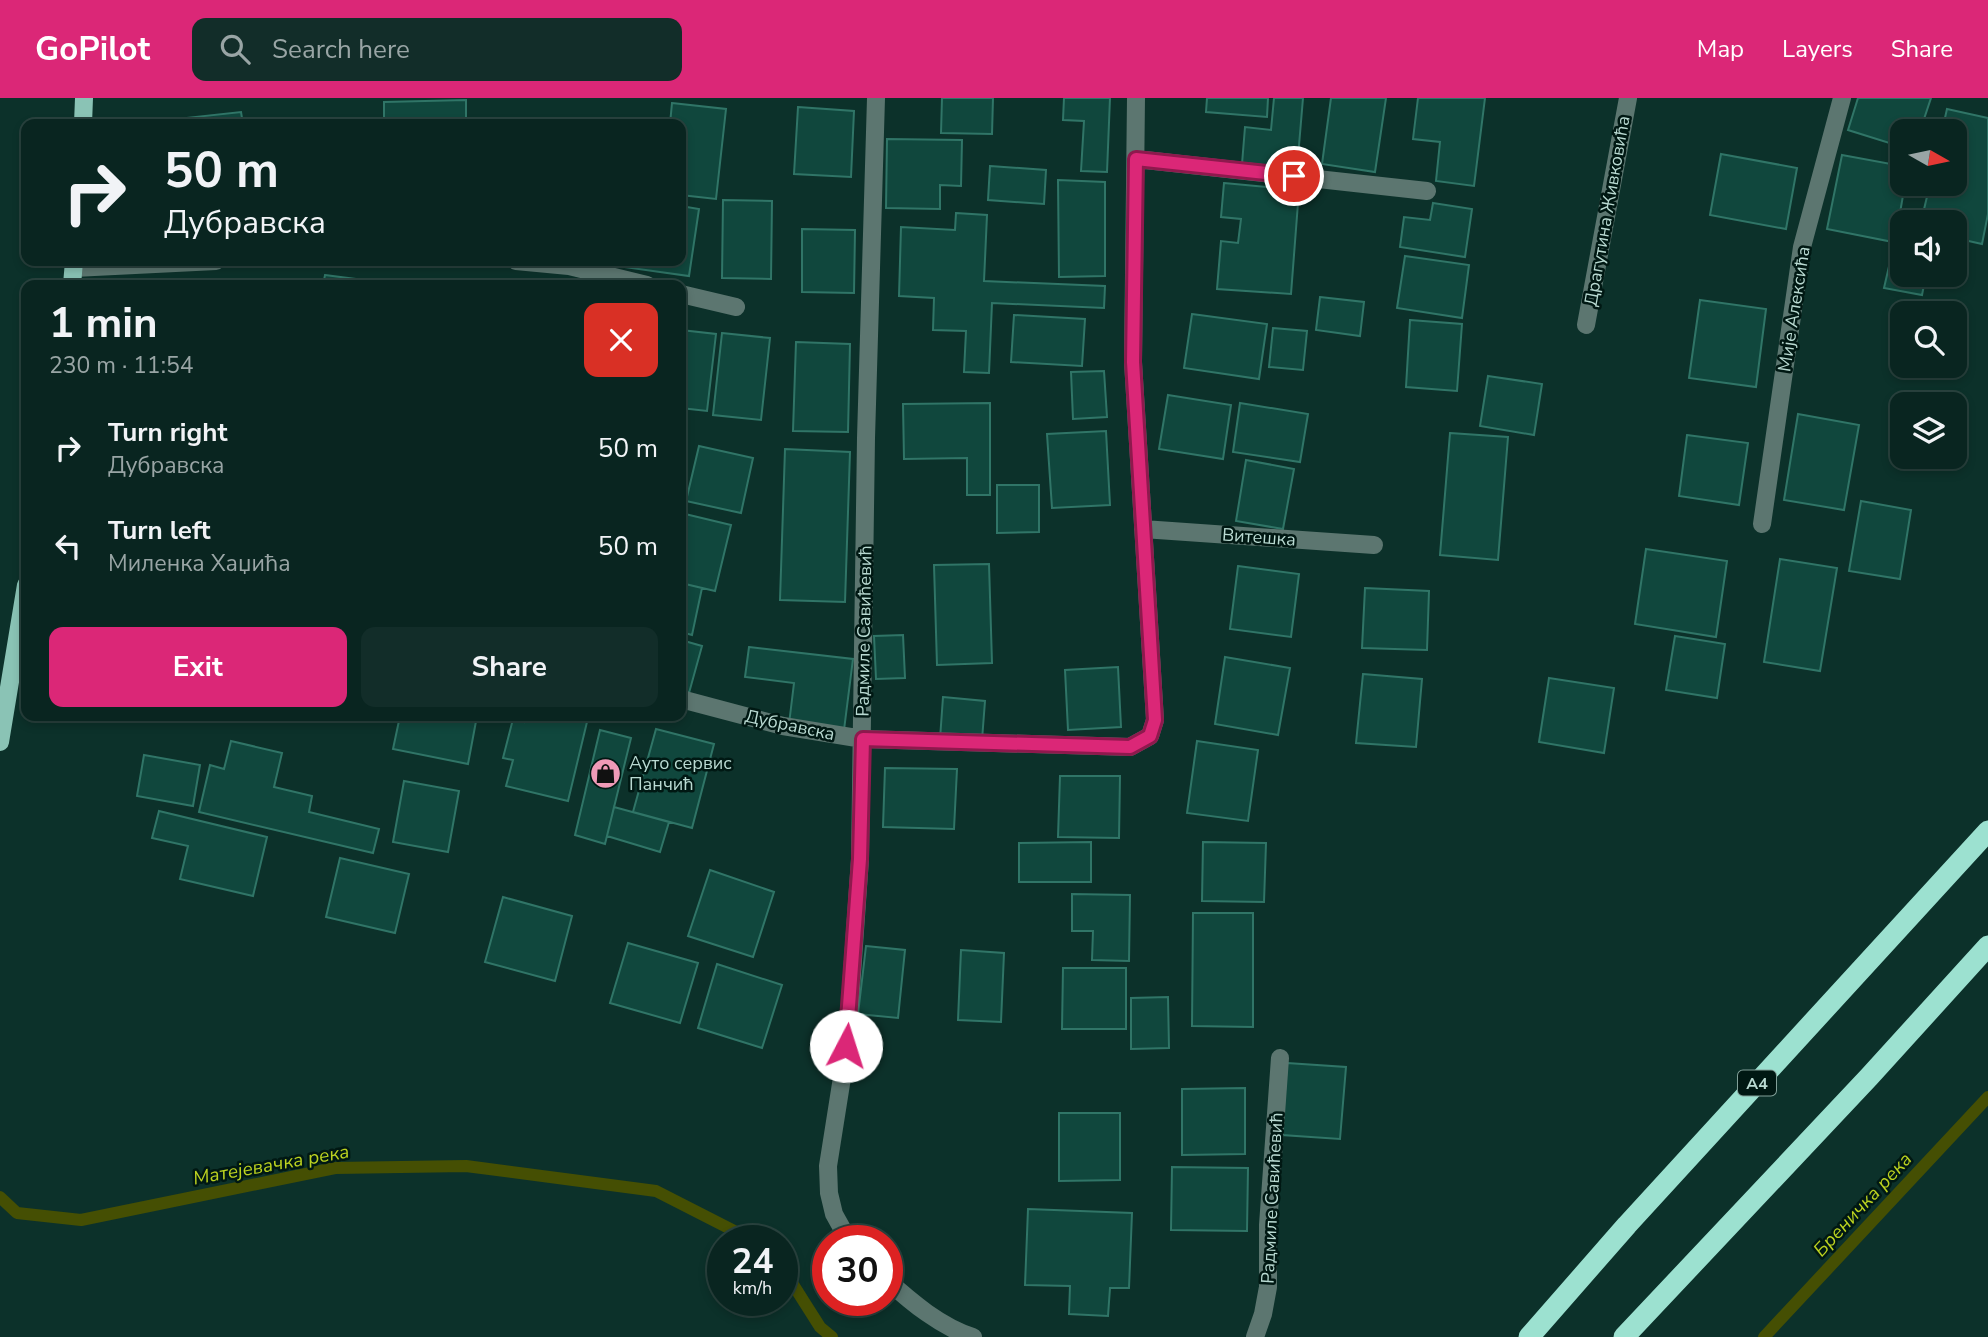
<!DOCTYPE html>
<html lang="en">
<head>
<meta charset="utf-8">
<style>
	:root { --surface:#092520; --page:#122d29; --text:#f1f3f6; --muted:#99a5a5; --line:#29423e; --accent:#db2777 }
	body { margin:0; font-family:"Nunito Sans",sans-serif; background:var(--page); color:var(--text); height:100vh; display:flex; flex-direction:column; font-size:26px; white-space:nowrap }
	* { box-sizing:border-box; margin:0 }
	p { font-size:23px; color:var(--muted) }
	.icon { flex:none; width:38px; height:38px; fill:none; stroke:currentColor; stroke-width:2; stroke-linecap:round; stroke-linejoin:round }
	.map { position:relative; flex:1; overflow:hidden }
	.panel { position:absolute; left:21px; top:182px; width:665px; height:441px; display:flex; flex-direction:column; background:var(--surface); border-radius:14px; box-shadow:0 4px 10px #0003,0 0 0 2px var(--line) }
	.panel>* { flex:none }
	.guide { position:absolute; left:21px; top:21px; width:665px; height:147px; border-radius:14px; box-shadow:0 4px 10px #0003,0 0 0 2px var(--line); background:#092520; color:var(--text); overflow:hidden }
	.needle { width:46px; rotate:99deg }
	.tools { position:absolute; left:1890px; top:21px; display:grid; gap:14px }
	.tools a { display:grid; place-items:center; width:77px; height:77px; border-radius:14px; background:var(--surface); box-shadow:0 4px 10px #0003,0 0 0 2px var(--line); font-size:35px }
	.speed { position:absolute; left:707px; top:1127px; display:flex; gap:14px; font-size:35px; font-weight:700; text-align:center }
	.speed>* { display:grid; place-content:center; width:91px; height:91px; border-radius:50%; background:var(--surface); box-shadow:0 4px 10px #0003,0 0 0 2px var(--line); line-height:1 }
	.speed small { font-size:18px; font-weight:400 }
	.speed .limit { border:10px solid #d22; background:#fff; color:#111 }
	.pin { position:absolute; display:grid; place-items:center; width:60px; height:60px; color:#fff; margin:-30px; border:4px solid #fff; border-radius:50%; box-shadow:0 2px 7px #0007 }
	.me { position:absolute; width:77px; margin:-38px; rotate:5deg; stroke-linejoin:round; filter:drop-shadow(0 0 5px #0008) }
	.turn { display:flex; align-items:center; gap:24px; height:147px; padding:0 28px; font-size:32px }
	.turn .icon { width:91px; height:91px; stroke-width:2.5 }
	.turn b { display:block; font-size:49px; line-height:60px }
	.round { display:grid; place-items:center; flex:none; width:74px; height:74px; border-radius:14px; background:var(--page) }
	.head { display:flex; align-items:center; justify-content:space-between; height:119px; padding:0 28px }
	h1 { font-size:42px; font-weight:700; line-height:52px }
	.action { display:flex; gap:14px; margin-top:auto; padding:14px 28px }
	.action a { flex:1; height:80px; border-radius:14px; background:var(--accent); color:#fff; font-size:28px; font-weight:700; line-height:80px; text-align:center }
	.action a+a { background:var(--page); color:var(--text) }
	ul { padding:0; list-style:none }
	li { display:flex; align-items:center; gap:21px; height:98px; padding:0 28px }
	li div { flex:1 }
	li b { display:block; font-size:26px }
	li em { font-style:normal }
	header { display:flex; align-items:center; gap:42px; box-sizing:border-box; height:98px; padding:0 35px; background:var(--accent); color:#fff }
	header strong { font-size:33px }
	nav { display:flex; gap:38px; margin-inline-start:auto; font-size:24px }
	.search { width:490px; height:63px; background:var(--page); display:flex; align-items:center; gap:18px; box-sizing:border-box; padding:0 24px; border-radius:14px; color:var(--muted); font-size:26px }
	.map>svg:first-child { display:block }
	.lines { fill:none; stroke-linecap:round; stroke-linejoin:round }
	.stream { stroke:#454f03; stroke-width:12 }
	.building { fill:#10473d; stroke:#307567; stroke-width:2 }
	.minor { stroke:#5c7670; stroke-width:18 }
	.major { stroke:#8ac3b5; stroke-width:18 }
	.highway { stroke:#9ce1d0; stroke-width:21 }
	.route-casing { stroke:#8e194d; stroke-width:18 }
	.route { stroke:#db2777; stroke-width:12 }
	.labels { text-anchor:middle; stroke-width:5; stroke-linejoin:round; paint-order:stroke }
	.shield { fill:#001813; stroke:#82a099; stroke-width:2 }
	.shield-label { font-size:16px; font-weight:bold; fill:#b9dad2 }
	.street-label { font-size:18px; fill:#b9dad2; stroke:#001813 }
	.poi-label { font-size:18px; fill:#b9dad2; stroke:#001813; text-anchor:start }
	.water-label { font-size:19px; font-style:italic; fill:#bbd220; stroke:#001813 }
</style>
</head>
<body>
<header>
<strong>GoPilot</strong>
<div class="search"><svg class="icon" aria-label="search" viewBox="0 0 24 24"><circle cx="10" cy="10" r="6"/><path d="M15 15l6 6"/></svg>Search here</div>
<nav><a>Map</a><a>Layers</a><a>Share</a></nav>
</header>
<div class="map">
<svg width="1988" height="1239" viewBox="0 0 1988 1239">
	<rect width="100%" height="100%" fill="#0c312a"/>
	<g class="lines">
		<path class="stream" d="M0,1099L17,1115L81,1122L335,1070L466,1068L656,1093L754,1143
			M782,1169L820,1229L832,1239
			M1764,1239L1988,999"/>
	</g>
	<path class="building" d="M942,0H993L992,36L941,35Z
		M1064,0H1110L1107,74L1081,73L1084,23L1063,22Z
		M1207,0H1268L1267,19L1206,14Z
		M1274,0H1303L1297,71L1242,66L1245,29L1271,32Z
		M1331,0H1386L1375,74L1322,66Z
		M1418,0H1485L1474,88L1436,83L1440,44L1413,41Z
		M1858,0H1931L1920,33H1902V49L1848,32Z
		M466,2V26H384V4Z
		M672,5L726,11L716,101L681,97V26H670Z
		M798,9L854,13L851,79L794,76Z
		M1947,11L1988,20V116L1982,146L1955,140V124H1921L1930,86H1955V33H1942Z
		M241,14L243,26H168L167,22Z
		M887,41L962,42L961,88L940,87V111L886,110Z
		M1721,56L1797,70L1786,131L1710,117Z
		M1842,57L1902,68V86H1905L1896,138L1893,144L1827,131Z
		M990,68L1046,72L1044,106L988,102Z
		M1058,82L1105,84V178L1059,179Z
		M1224,85L1299,92L1291,196L1217,191L1221,143L1238,145L1241,121L1221,119Z
		M723,102L772,103L771,181L722,180Z
		M1433,105L1472,111L1465,159L1400,149L1404,119L1430,122Z
		M681,108L699,111L689,178L624,169L625,163H681Z
		M956,115L987,117L984,183L1105,188L1104,210L992,205L989,275L964,274L966,233L933,232L934,200L899,198L901,129L955,132Z
		M802,131L855,132L854,195L802,194Z
		M1896,138L1902,139V177H1926L1922,197L1884,190Z
		M1405,158L1469,167L1462,220L1397,210Z
		M325,177L363,182V187H323Z
		M228,184V187H156V186Z
		M1320,199L1364,204L1360,238L1316,232Z
		M1700,202L1766,211L1756,289L1689,280Z
		M1192,216L1267,226L1259,281L1184,270Z
		M1014,217L1085,221L1082,268L1011,264Z
		M1410,222L1462,226L1457,293L1406,289Z
		M1273,230L1307,233L1303,272L1269,269Z
		M681,232L716,236L707,313L681,310Z
		M722,235L770,240L761,322L713,317Z
		M796,244L850,246L848,334L793,333Z
		M1104,273L1107,319L1073,321L1071,274Z
		M1488,278L1542,286L1534,337L1480,328Z
		M1168,297L1231,307L1223,361L1159,351Z
		M990,305V397H967V360L904,361L903,306Z
		M1240,305L1308,316L1300,364L1233,354Z
		M1798,316L1859,327L1844,412L1784,402Z
		M1106,333L1110,407L1052,410L1047,336Z
		M1450,335L1508,339L1498,462L1440,457Z
		M1687,337L1748,345L1739,407L1679,398Z
		M699,348L753,360L741,415L686,403Z
		M785,351L850,354L845,504L780,502Z
		M1246,362L1294,371L1283,431L1236,423Z
		M997,387H1039V434L997,435Z
		M1861,403L1911,412L1900,481L1849,473Z
		M681,415L731,427L715,493L681,485Z
		M1646,451L1727,463L1716,539L1635,526Z
		M1780,461L1837,470L1820,573L1764,564Z
		M989,466L992,565L937,567L934,467Z
		M1238,468L1299,476L1291,539L1230,531Z
		M681,485L702,490L692,537L681,534Z
		M1365,490L1429,493L1427,552L1362,550Z
		M903,537L905,580L876,581L874,538Z
		M1675,538L1725,546L1717,600L1666,592Z
		M681,542L702,548L689,595L681,592Z
		M749,549L853,561L844,632L789,626L794,585L745,579Z
		M1225,559L1290,570L1278,637L1215,626Z
		M1118,569L1121,629L1068,632L1065,572Z
		M1363,576L1422,581L1416,649L1356,645Z
		M1549,580L1614,590L1604,655L1539,644Z
		M943,599L985,603L982,642L940,641Z
		M400,618H477L468,666L393,651Z
		M525,618H563L587,624L568,703L506,688L513,662L503,660L513,621L524,624Z
		M656,631L714,646L692,730L633,714Z
		M600,632L631,640L605,746L575,737Z
		M231,643L282,655L274,689L312,698L309,714L379,731L373,755L199,714L210,667L224,671Z
		M1197,643L1258,652L1248,723L1187,715Z
		M144,657L200,667L193,708L137,698Z
		M885,670L957,671L954,731L883,729Z
		M1060,678H1120L1119,740L1058,739Z
		M404,683L459,693L448,754L393,744Z
		M614,709L669,724L660,754L607,738Z
		M159,713L267,739L253,798L180,781L188,748L152,740Z
		M1091,744V784H1019V745Z
		M1203,744L1266,745L1264,804L1202,803Z
		M340,760L409,776L395,835L326,819Z
		M710,772L774,794L753,859L688,838Z
		M1072,796L1130,797L1129,863L1092,862L1093,833H1072Z
		M503,799L572,818L555,883L485,864Z
		M1193,815H1253V929L1192,928Z
		M628,845L698,865L680,925L610,905Z
		M866,848L905,852L898,920L858,916Z
		M961,852L1004,855L1001,924L958,922Z
		M717,866L782,887L762,950L698,930Z
		M1063,870H1126V931H1062Z
		M1168,899L1169,950L1131,951V900Z
		M1287,965L1346,969L1340,1041L1282,1037Z
		M1245,990V1056L1182,1057V991Z
		M1059,1015H1120V1082L1059,1083Z
		M1172,1069L1248,1070L1247,1133L1171,1132Z
		M1028,1111L1132,1115L1129,1190H1110L1108,1218L1069,1216L1070,1188L1025,1187Z"/>
	<g class="lines">
		<path class="minor" d="M1136,61L1427,93
			M516,163L569,168L647,187
			M74,170L216,163
			M681,196L736,209
			M1586,227L1628,0
			M1762,426L1802,149L1842,0
			M1143,431L1374,447
			M681,601L783,628L863,641L1130,649L1150,638L1155,622L1133,264L1136,0
			M849,1143L834,1116L829,1095L828,1068L847,948L860,761L866,340L876,0
			M887,1182C911,1204 941,1229 973,1239
			M1255,1239L1263,1216L1268,1189V1127L1280,960"/>
		<path class="major" d="M83,26L84,0
			M72,187L74,163
			M0,644L26,487"/>
		<path class="highway" d="M1529,1239L1627,1127L1988,733
			M1624,1239L1869,979L1988,848"/>
	</g>
	<g class="lines">
		<defs>
			<path id="route" d="M846,948L860,761L863,641L1130,649L1150,638L1155,622L1133,264L1136,61L1294,78"/>
		</defs>
		<use href="#route" class="route-casing"/>
		<use href="#route" class="route"/>
	</g>
	<defs>
		<symbol id="shop-disc" viewBox="-11 -11 22 22"><circle r="9.5" fill="#f09ab7" stroke="#001813"/><path d="M-5-2.5h2.3a2.7 3.5 0 0 1 5.4 0H5L5.5 6h-11ZM-1.5-2.5h3a1.5 2.3 0 0 0-3 0Z" fill="#111"/></symbol>
	</defs>
	<g fill-rule="evenodd">
		<use href="#shop-disc" x="588" y="658" width="35" height="35"/>
	</g>
	<g class="labels">
		<rect class="shield" x="1738" y="972.5" width="38" height="25" rx="5"/>
		<g class="shield-label">
			<text x="1757" y="991">A4</text>
		</g>
		<g class="street-label">
			<text transform="translate(1607 113) rotate(-80)" y="6">Драгутина Живковића</text>
			<text transform="translate(1794 211) rotate(-81)" y="6">Мије Алексића</text>
			<text transform="translate(1259 439) rotate(4)" y="6">Витешка</text>
			<text transform="translate(864 533) rotate(-89)" y="6">Радмиле Савићевић</text>
			<text transform="translate(790 627) rotate(12)" y="6">Дубравска</text>
			<text transform="translate(1272 1100) rotate(-87)" y="6">Радмиле Савићевић</text>
		</g>
		<g class="poi-label">
			<text x="629" y="671">Ауто сервис<tspan x="629" dy="21">Панчић</tspan></text>
		</g>
		<g class="water-label">
			<text transform="translate(271 1066) rotate(-10)" y="7">Матејевачка река</text>
			<text transform="translate(1862 1106) rotate(-47)" y="7">Бреничка река</text>
		</g>
	</g>
</svg>
<div class="tools">
<a><svg class="needle" viewBox="-14 -14 28 28"><path d="M0-13l5 13h-10z" fill="#e53935"/><path d="M0 13l5-13h-10z" fill="#99a5a5"/></svg></a>
<a><svg class="icon" aria-label="sound" viewBox="0 0 24 24"><path d="M4 9h4l5-4v14l-5-4H4zM17 9q2 3 0 6"/></svg></a>
<a><svg class="icon" aria-label="search" viewBox="0 0 24 24"><circle cx="10" cy="10" r="6"/><path d="M15 15l6 6"/></svg></a>
<a><svg class="icon" aria-label="layers" viewBox="0 0 24 24"><path d="M12 4l9 5-9 5-9-5zM3 14l9 5 9-5"/></svg></a>
</div>
<div class="speed"><div>24<small>km/h</small></div><div class="limit">30</div></div>
<div class="pin" style="left:1294px;top:78px;background:#d93025"><svg class="icon" aria-label="arrive" viewBox="0 0 24 24"><path d="M6 21V4h12l-3 4 3 4H6"/></svg></div>
<svg class="me" style="left:846px;top:948px" viewBox="-20 -20 40 40"><circle r="19" fill="#fff"/><path d="M0-13L10 11 0 6-10 11z" fill="#db2777"/></svg>
<div class="guide">
<div class="turn"><svg class="icon" aria-label="right" viewBox="0 0 24 24"><path d="M7 20v-9h11M14 6l5 5-5 5"/></svg><div><b>50 m</b>Дубравска</div></div>
</div>
<section class="panel">
<div class="head"><div><h1>1 min</h1><p>230 m · 11:54</p></div><a class="round" style="background:#d93025;color:#fff"><svg class="icon" aria-label="close" viewBox="0 0 24 24"><path d="M6 6l12 12M18 6L6 18"/></svg></a></div>
<ul>
<li><svg class="icon" aria-label="right" viewBox="0 0 24 24"><path d="M7 20v-9h11M14 6l5 5-5 5"/></svg><div><b>Turn right</b><p>Дубравска</p></div><em>50 m</em></li>
<li><svg class="icon" aria-label="left" viewBox="0 0 24 24"><path d="M17 20v-9H6M10 6l-5 5 5 5"/></svg><div><b>Turn left</b><p>Миленка Хаџића</p></div><em>50 m</em></li>
</ul>
<div class="action"><a>Exit</a><a>Share</a></div>
</section>
</div>
</body>
</html>
